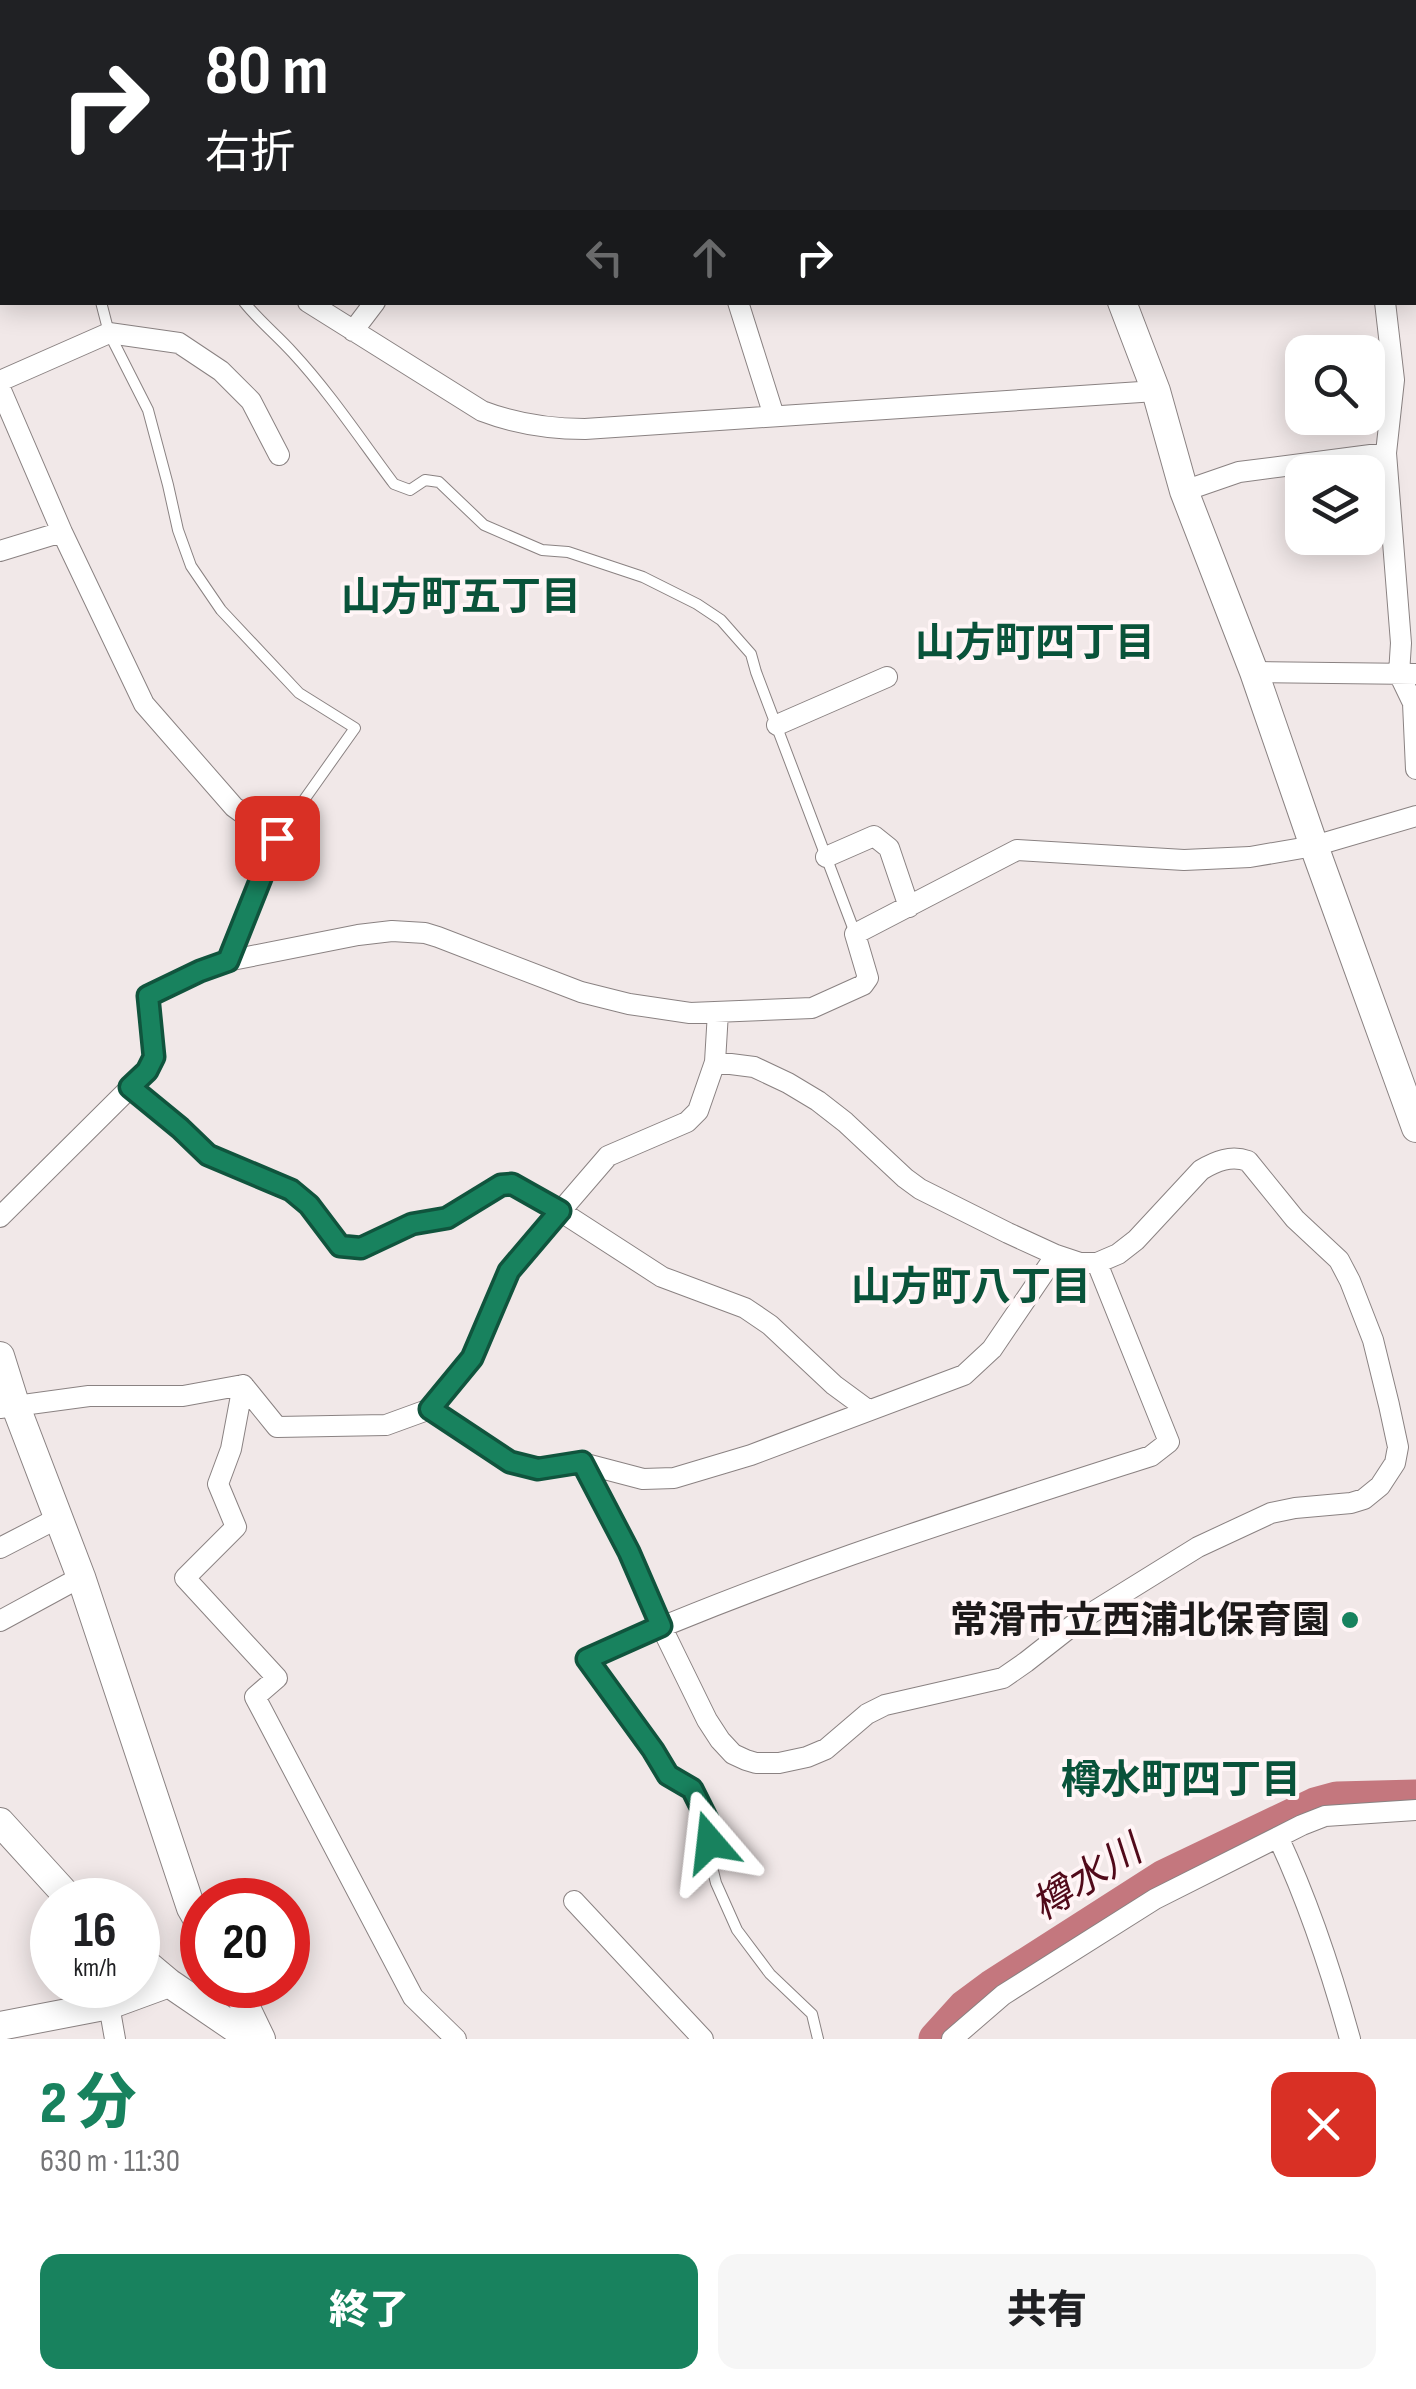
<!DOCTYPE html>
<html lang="ja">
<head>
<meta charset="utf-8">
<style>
	:root { --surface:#fff; --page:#f6f6f6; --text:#202124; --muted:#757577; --accent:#18825e }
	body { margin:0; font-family:"Sofia Sans Condensed","Noto Sans JP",sans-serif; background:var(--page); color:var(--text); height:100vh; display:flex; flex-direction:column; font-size:38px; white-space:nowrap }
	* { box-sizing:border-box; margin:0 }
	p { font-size:32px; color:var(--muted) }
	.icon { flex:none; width:55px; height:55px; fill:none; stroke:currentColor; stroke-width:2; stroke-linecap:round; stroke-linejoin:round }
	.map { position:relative; height:2039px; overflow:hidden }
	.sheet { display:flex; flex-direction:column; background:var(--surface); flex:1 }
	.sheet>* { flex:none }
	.top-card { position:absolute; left:0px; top:0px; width:1418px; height:305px; box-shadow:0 5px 25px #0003; background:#202124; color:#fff; overflow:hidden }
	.buttons { position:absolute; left:1285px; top:335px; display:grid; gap:20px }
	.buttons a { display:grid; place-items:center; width:100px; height:100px; border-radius:20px; background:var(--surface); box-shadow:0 5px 25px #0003; font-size:50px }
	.speed { position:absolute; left:30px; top:1878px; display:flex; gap:20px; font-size:50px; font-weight:700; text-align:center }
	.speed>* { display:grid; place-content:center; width:130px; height:130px; border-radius:50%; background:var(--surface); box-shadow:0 5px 25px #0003; line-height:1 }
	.speed small { font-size:25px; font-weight:400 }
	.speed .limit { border:15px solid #d22; background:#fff; color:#111 }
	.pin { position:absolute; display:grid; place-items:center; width:85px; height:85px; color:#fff; margin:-42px; border-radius:20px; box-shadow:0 5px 15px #0006 }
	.me { position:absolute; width:110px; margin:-55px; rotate:343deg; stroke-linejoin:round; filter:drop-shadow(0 0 8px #0008) }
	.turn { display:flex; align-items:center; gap:35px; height:210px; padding:0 40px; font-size:45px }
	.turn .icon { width:130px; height:130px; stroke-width:2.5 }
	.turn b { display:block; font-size:70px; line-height:85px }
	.lanes { display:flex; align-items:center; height:95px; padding:0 40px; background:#0003; justify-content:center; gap:50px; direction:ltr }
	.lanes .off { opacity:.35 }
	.round { display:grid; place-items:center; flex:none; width:105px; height:105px; border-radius:20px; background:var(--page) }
	.overview { display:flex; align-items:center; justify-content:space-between; height:170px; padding:0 40px }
	h1 { font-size:60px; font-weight:800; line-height:75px; color:var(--accent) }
	.primary-button { display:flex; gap:20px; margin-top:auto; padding:20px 40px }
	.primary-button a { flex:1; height:115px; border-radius:20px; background:var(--accent); color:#fff; font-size:40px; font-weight:800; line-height:115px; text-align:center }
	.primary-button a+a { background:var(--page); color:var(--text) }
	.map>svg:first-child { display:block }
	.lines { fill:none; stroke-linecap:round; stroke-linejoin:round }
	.river { stroke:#c4777e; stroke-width:35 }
	.lane-casing { stroke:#8a8282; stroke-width:12 }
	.street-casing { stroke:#8a8282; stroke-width:22 }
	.secondary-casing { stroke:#8a8282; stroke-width:30 }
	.lane { stroke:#fff; stroke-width:10 }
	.street { stroke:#fff; stroke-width:20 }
	.secondary { stroke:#fff; stroke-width:28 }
	.route-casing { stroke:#10543d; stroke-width:25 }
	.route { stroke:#18825e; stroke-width:18 }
	.poi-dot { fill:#18825e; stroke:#fff5f6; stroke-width:4 }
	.labels { text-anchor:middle; stroke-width:8; stroke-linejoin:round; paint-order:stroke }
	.poi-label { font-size:38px; font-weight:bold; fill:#1d1a1a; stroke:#fff5f6; text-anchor:end }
	.neighbourhood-label { font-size:40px; font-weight:bold; fill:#09533a; stroke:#fff5f6 }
	.water-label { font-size:40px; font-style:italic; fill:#510a1a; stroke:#fff5f6 }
</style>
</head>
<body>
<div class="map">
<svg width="1416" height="2039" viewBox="0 0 1416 2039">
	<rect width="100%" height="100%" fill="#f1e8e8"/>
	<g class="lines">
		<path class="river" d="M936,2039L965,2007L992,1987L1164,1877L1315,1805L1337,1799L1416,1797"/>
		<defs>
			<path id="lane" d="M101,302L109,333L148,410L168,485L178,530L191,566L221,610L299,693L355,728L277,838
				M244,302C259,321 277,335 293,353C330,393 361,440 394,484L410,490L425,480L439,482L484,525L542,550L568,552L643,577L697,604L721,620L751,654L756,672L855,933
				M653,1750L668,1775L692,1789L708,1821L711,1863L716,1883L737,1930L770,1974L812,2014L818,2039"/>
			<path id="street" d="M501,0V2
				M27,2L28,0
				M0,181H2
				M0,236L2,235
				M308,302L482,411C516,424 549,429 585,429L1156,391
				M738,302L774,416
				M1385,302L1394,380L1386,453L1401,643L1399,674L1413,703L1416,769
				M353,331L375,302
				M0,381L109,333L179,343L221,371L251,401L279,455
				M0,388L62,532L144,704L234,807L277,838L227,961
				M1184,491L1239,472L1386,453
				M0,551L62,532
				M1254,672L1416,674
				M777,725L887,677
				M826,857L874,836L889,848L909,907
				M129,1087L180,1128L208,1155L291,1190L309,1205L340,1246L361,1249L412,1224L447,1218L501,1185L512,1184L560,1211L662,1277L745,1308L770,1325L834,1385L868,1410
				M0,1217L147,1071L154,1057L148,996L200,971L227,961L358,935L392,931L425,933L438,937L581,992L629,1004L690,1013L812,1008L863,985L868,978L855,934L1017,850L1184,860L1250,857L1314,846L1416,816
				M243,1385L231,1449L218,1484L236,1527L185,1578L277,1678L255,1697L413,1997L456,2039
				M243,1385L277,1427L386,1425L430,1409L472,1358L509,1271L608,1156L687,1122L698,1111L715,1062L718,1012
				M0,1408L89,1396H183L243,1385
				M430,1409L510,1462L538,1469L582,1463L643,1479L674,1478L751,1455L964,1375L992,1349L1056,1255
				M582,1463L629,1552L661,1626L707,1720L720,1740L733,1754L746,1760L756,1763H779L807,1757L826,1749L867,1714L885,1705L1003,1678L1026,1662L1077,1622L1198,1547L1271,1513L1295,1508L1351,1503L1364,1499L1380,1486L1395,1463L1398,1447L1389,1405L1373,1340L1350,1281L1339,1260L1295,1219L1248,1161C1231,1155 1216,1161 1201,1170L1136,1240L1118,1254L1097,1263H1080L1056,1255L1008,1233L920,1189L905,1178L845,1122L818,1101L788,1083L754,1067L715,1062
				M0,1548L60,1517
				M0,1621L81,1577
				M653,1750L587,1659C770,1577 961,1517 1151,1456L1169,1442L1097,1263
				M1278,1837C1308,1901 1331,1970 1350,2039
				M574,1901L703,2039
				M109,2005L115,2039
				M952,2039L1003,1995L1155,1899L1302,1825L1325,1816L1416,1810"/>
			<path id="secondary" d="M1005,0L1006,2
				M1122,302L1156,391L1184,491L1254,672L1314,846L1416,1128
				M0,1356L16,1407L81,1577L191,1908L202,1927
				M0,1822L71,1900
				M138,1957L169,1983L251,2039
				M235,1985L261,2039
				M0,2026L109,2005L169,1983"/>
		</defs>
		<use href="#lane" class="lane-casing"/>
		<use href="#street" class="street-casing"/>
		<use href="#secondary" class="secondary-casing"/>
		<use href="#lane" class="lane"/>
		<use href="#street" class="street"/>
		<use href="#secondary" class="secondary"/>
	</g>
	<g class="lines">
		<defs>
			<path id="route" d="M277,838L228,961L200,971L148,996L154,1057L147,1071L130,1087L180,1128L208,1155L291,1190L309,1205L340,1246L361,1248L412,1224L447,1218L501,1185L512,1184L560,1211L509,1271L472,1358L430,1409L510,1462L538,1469L582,1462L629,1552L661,1626L587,1659L653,1750L668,1775L692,1789L708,1821L710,1842"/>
		</defs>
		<use href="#route" class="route-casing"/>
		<use href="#route" class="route"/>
	</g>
	<circle class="poi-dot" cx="1350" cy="1620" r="10"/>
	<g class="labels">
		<g class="poi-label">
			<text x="1330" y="1633">常滑市立西浦北保育園</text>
		</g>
		<g class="neighbourhood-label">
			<text x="461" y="610">山方町五丁目</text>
			<text x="1035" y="656">山方町四丁目</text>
			<text x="971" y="1300">山方町八丁目</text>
			<text x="1181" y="1793">樽水町四丁目</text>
		</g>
		<g class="water-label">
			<text transform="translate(1086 1877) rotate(-32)" y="14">樽水川</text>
		</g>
	</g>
</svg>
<div class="buttons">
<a><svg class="icon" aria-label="search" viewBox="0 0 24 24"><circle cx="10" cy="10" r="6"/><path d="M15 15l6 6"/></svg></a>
<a><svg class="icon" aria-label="layers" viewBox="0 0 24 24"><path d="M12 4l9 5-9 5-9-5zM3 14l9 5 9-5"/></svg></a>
</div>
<div class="speed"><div>16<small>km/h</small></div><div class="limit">20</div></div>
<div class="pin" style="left:277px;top:838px;background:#d93025"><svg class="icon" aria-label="arrive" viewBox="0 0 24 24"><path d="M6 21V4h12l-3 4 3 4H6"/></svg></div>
<svg class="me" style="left:710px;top:1842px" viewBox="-20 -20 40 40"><path d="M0-17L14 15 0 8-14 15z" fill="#18825e" stroke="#fff" stroke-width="4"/></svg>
<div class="top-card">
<div class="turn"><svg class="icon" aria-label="right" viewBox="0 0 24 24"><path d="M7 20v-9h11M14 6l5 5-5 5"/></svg><div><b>80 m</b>右折</div></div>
<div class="lanes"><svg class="icon off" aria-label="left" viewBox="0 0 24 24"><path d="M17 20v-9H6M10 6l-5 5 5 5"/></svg><svg class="icon off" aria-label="ahead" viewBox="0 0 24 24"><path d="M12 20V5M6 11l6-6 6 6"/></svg><svg class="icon" aria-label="right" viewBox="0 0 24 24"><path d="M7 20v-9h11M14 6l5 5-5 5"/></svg></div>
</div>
</div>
<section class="sheet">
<div class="overview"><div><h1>2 分</h1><p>630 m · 11:30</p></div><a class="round" style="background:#d93025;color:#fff"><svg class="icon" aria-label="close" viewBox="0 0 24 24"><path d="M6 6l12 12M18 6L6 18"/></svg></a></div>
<div class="primary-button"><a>終了</a><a>共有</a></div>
</section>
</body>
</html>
